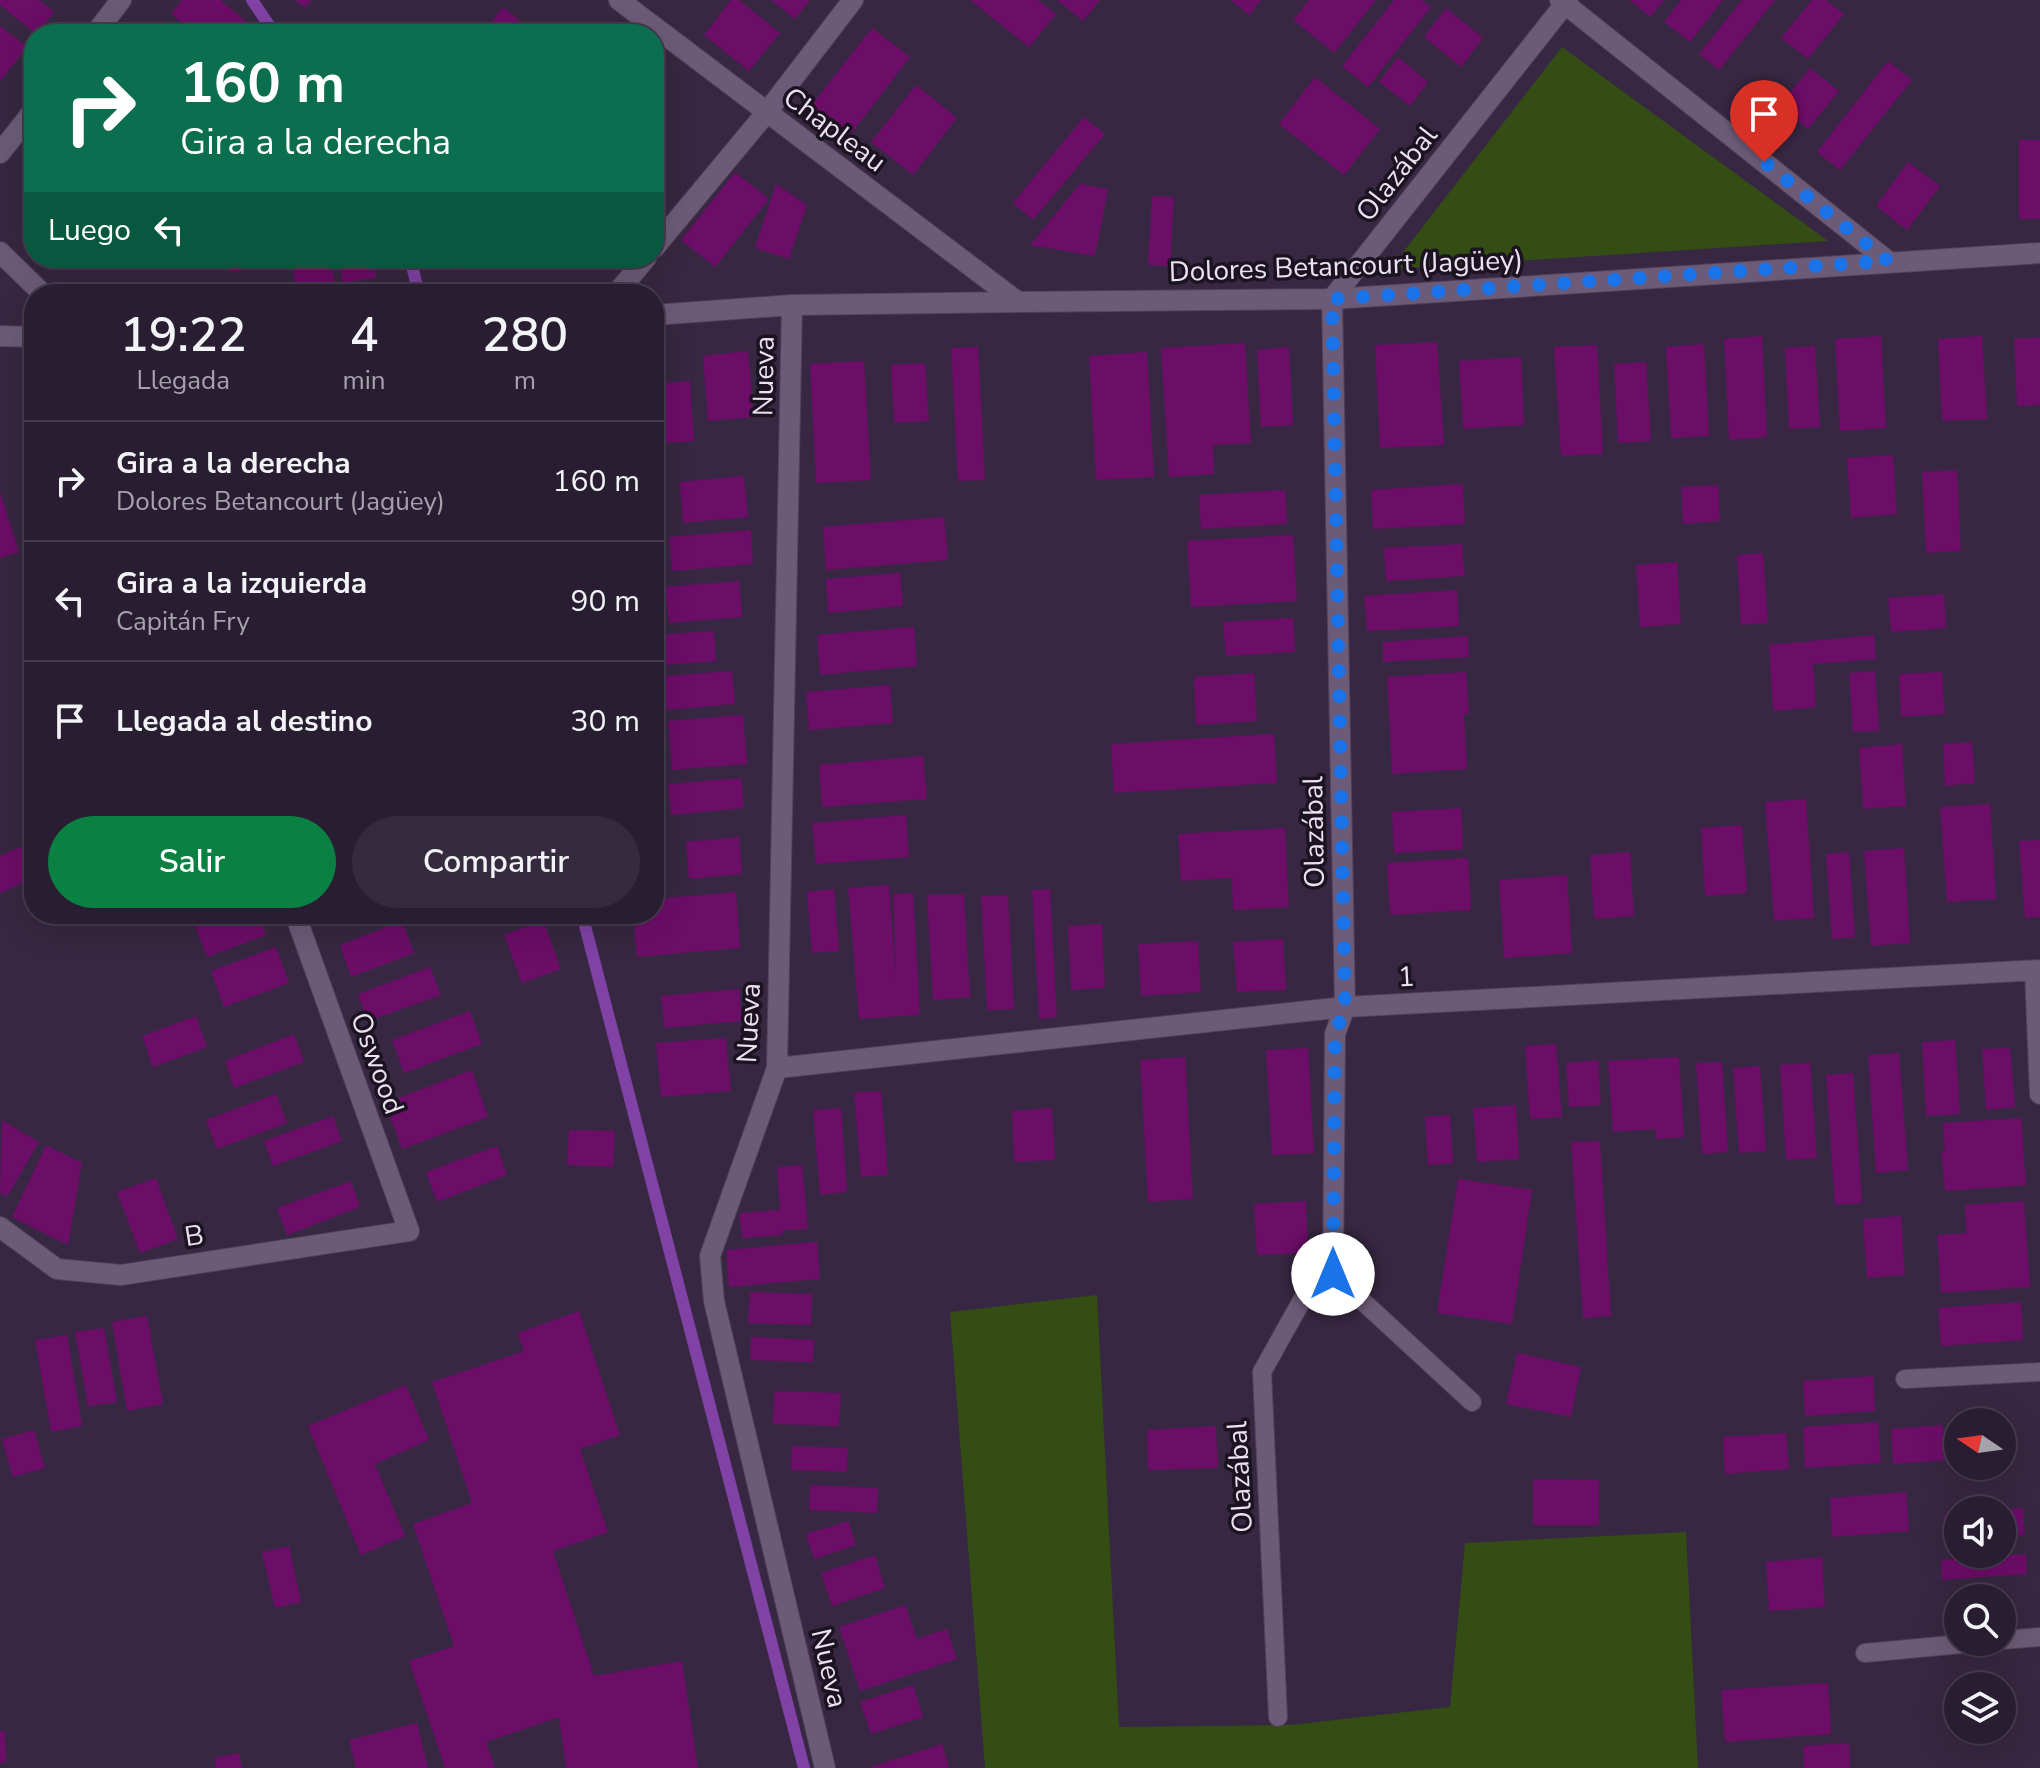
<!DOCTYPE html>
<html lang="es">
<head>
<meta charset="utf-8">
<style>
	:root { --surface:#291d32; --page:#352a3e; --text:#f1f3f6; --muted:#a5a2ac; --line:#453b4d; --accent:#0b8043 }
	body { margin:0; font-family:"Nunito Sans",sans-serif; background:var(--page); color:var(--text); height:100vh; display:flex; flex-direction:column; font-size:30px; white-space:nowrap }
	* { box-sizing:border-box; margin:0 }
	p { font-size:26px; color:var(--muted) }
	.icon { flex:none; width:44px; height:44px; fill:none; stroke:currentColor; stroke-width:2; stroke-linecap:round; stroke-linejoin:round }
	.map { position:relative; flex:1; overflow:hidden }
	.details { position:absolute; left:24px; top:284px; width:640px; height:640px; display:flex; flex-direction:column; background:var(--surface); border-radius:32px; box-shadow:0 8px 32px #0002,0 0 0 2px var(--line) }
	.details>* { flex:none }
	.hud { position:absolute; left:24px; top:24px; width:640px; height:244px; border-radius:32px; box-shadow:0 8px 32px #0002,0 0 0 2px var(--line); background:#0b6e4f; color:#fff; overflow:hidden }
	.needle { width:52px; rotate:283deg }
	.fabs { position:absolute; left:1944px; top:1408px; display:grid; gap:16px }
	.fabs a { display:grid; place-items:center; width:72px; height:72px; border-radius:50%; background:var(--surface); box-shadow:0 8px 32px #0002,0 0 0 2px var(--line); font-size:40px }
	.pin { position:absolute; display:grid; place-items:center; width:68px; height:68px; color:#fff; margin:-82px -34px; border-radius:50% 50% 50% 0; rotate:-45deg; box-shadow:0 0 8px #0007 }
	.pin .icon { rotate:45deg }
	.me { position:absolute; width:88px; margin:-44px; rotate:0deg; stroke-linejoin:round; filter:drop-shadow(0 0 6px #0008) }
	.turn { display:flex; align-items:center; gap:28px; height:168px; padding:0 24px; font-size:36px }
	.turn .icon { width:104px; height:104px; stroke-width:2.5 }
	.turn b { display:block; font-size:56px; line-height:68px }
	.then { display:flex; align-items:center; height:76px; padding:0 24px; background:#0003; gap:16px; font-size:30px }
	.eta { display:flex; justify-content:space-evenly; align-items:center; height:136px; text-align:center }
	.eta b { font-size:48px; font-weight:600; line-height:56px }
	.primary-button { display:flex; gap:16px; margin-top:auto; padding:16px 24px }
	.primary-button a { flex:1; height:92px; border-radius:48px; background:var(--accent); color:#fff; font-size:32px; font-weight:600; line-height:92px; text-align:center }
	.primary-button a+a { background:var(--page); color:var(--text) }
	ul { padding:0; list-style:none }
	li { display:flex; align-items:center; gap:24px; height:120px; padding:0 24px; border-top:2px solid var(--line) }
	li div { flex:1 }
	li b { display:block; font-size:30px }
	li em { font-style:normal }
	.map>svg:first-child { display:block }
	.green { fill:#334d14 }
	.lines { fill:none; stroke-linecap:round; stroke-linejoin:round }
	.stream { stroke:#8042a5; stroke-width:12 }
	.building { fill:#6c0d68 }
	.service-casing { stroke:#4f4258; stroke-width:20 }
	.minor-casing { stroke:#4f4258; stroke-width:22 }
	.tertiary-casing { stroke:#4f4258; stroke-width:22 }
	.service { stroke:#6b5b78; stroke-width:18 }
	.minor { stroke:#6b5b78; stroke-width:20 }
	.tertiary { stroke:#6b5b78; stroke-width:20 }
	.route { stroke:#1a73e8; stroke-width:14; stroke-dasharray:0 25.2 }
	.labels { text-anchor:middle; stroke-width:7; stroke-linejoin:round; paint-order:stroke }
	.street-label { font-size:28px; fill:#ebe1f2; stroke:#1b1420 }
</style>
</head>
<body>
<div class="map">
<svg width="2040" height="1768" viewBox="0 0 2040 1768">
	<rect width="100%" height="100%" fill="#372742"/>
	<path class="green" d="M1562,47L1828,241L1390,269Z
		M1097,1295L1119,1727L1290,1725L1450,1707L1465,1543L1686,1532L1698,1768H985L950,1312Z"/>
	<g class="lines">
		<path class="stream" d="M252,0L275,34
			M410,258L419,294
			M582,914L804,1768"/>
	</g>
	<path class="building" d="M0,0H39L54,12L36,34L0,5Z
		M182,0H220L262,34H196L171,14Z
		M295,0H311L305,8Z
		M731,0H739L780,33L749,71L704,35Z
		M771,0H810L795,19Z
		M970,0H1038L1056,14L1029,47Z
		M1057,0H1100L1083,21Z
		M1231,0H1261L1249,15Z
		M1309,0H1376L1334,53L1293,20Z
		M1394,0H1422L1431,7L1368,87L1342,66Z
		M1630,0H1664L1650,17Z
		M1681,0H1723L1690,42L1664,22Z
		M1742,0H1775L1719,70L1699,54Z
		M1812,0H1826L1844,14L1808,59L1781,38Z
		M503,7L536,34H482Z
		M1446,8L1483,38L1461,67L1424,37Z
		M157,23L171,34H148Z
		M0,26L27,47L0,81Z
		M872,28L910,57L848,138L810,107Z
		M1398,57L1428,82L1410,106L1379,82Z
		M1888,61L1912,80L1840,170L1817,152Z
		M1810,68L1839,91L1808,129L1779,106Z
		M1315,77L1380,129L1344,175L1279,124Z
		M916,85L957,118L913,175L871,142Z
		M1084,117L1105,134L1033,220L1013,203Z
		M654,119L663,126L654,138Z
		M2019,140H2040V219H2019Z
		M1908,162L1940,186L1907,230L1876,206Z
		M735,172L769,199L715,267L681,240Z
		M776,184L807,205L789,259L755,248Z
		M1080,184L1108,189L1095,256L1030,245Z
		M1152,196L1174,197L1170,266L1148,265Z
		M170,258H209V264L170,265Z
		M227,258H277L278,267L229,272Z
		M292,258H331L335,289L296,294Z
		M339,258H374L376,278L342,283Z
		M453,258H499L500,259L457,271Z
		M1762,336L1767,437L1729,440L1724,339Z
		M1881,336L1886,428L1840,431L1835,339Z
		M1982,336L1987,419L1942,421L1938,339Z
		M2040,337V405L2017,406L2014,339Z
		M1437,342L1444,445L1380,448L1375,345Z
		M1245,343L1251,443L1213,445L1214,474L1169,477L1161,348Z
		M1704,344L1709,436L1671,438L1666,347Z
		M1597,345L1603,454L1561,456L1554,347Z
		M1815,346L1820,427L1789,429L1785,348Z
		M978,347L985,480L958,481L951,348Z
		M1289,347L1293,425L1261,427L1257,350Z
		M748,351L754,417L708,421L703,356Z
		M1147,352L1154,477L1096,480L1089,356Z
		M1521,357L1524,425L1463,429L1459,361Z
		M864,361L871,480L816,483L810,364Z
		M1646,362L1651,441L1618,443L1614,364Z
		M925,363L929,421L894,423L891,365Z
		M690,381L694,441L664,443L661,383Z
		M1893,455L1897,514L1851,518L1847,458Z
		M1957,470L1961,551L1926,553L1922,472Z
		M744,476L748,517L683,523L680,482Z
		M1463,484L1465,524L1373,529L1371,490Z
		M1718,485L1720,521L1683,524L1681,487Z
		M1285,490L1287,524L1201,529L1199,495Z
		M0,492L19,552L0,558Z
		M944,517L948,560L826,570L823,527Z
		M751,530L753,564L672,571L669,537Z
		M1293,535L1297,601L1191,607L1187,541Z
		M1462,544L1465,576L1386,581L1384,548Z
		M1763,553L1768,623L1741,625L1737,555Z
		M1677,562L1681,624L1640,627L1636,565Z
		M900,573L903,606L828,613L826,579Z
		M739,581L742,617L669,623L665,587Z
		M1457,590L1459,626L1367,631L1364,596Z
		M1944,594L1946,628L1891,632L1888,598Z
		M1293,618L1295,652L1226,656L1223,622Z
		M914,627L917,666L820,675L817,635Z
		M714,631L716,661L654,666V635Z
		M1874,635L1876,659L1813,664L1816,707L1773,711L1769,645Z
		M1468,636L1469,657L1383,662V642Z
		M732,671L735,704L654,711V677Z
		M1875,671L1879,731L1853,732L1849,673Z
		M1466,672L1469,714H1464L1467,769L1392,774L1387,677Z
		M1942,672L1945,714L1901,717L1899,674Z
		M1254,673L1257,721L1196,725L1194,677Z
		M890,685L893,723L809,730L806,692Z
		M743,715L747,764L672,770L668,721Z
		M1274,734L1277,783L1114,793L1111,744Z
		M1972,742L1975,783L1945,786L1943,744Z
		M1902,744L1906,806L1863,809L1859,748Z
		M923,756L927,799L822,807L819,765Z
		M741,778L744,808L671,815L668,784Z
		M1806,799L1814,918L1774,921L1765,802Z
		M1990,804L1996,899L1947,902L1940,807Z
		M1461,808L1463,849L1394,853L1392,812Z
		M906,815L909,857L816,864L812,823Z
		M1742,825L1747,893L1705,896L1701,828Z
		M1285,828L1289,907L1233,910L1232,878L1181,881L1178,834Z
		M739,837L742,874L689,879L686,842Z
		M2040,840V917L2025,918L2019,841Z
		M25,845L34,865V878L0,893V856Z
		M1904,848L1910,943L1871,946L1864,851Z
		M1630,852L1634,916L1594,919L1590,855Z
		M1849,852L1855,937L1832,939L1826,854Z
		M1468,858L1471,910L1390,915L1387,863Z
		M1567,875L1572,953L1504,958L1499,880Z
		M889,885L896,980L893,894L913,893L920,1015L859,1019L848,888Z
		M834,889L839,951L812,953L807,892Z
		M1050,889L1057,1017L1039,1019L1032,890Z
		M736,892L740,948L637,957L633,914H654V899Z
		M964,894L970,997L933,1000L927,895Z
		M1008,895L1014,1009L987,1010L981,896Z
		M259,914L266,935L207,957L191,915Z
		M352,914H374L355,922Z
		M543,920L561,969L522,983L504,935Z
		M402,921L414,953L351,977L340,945Z
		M1102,924L1105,988L1071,990L1068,926Z
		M1283,939L1286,990L1237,992L1233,942Z
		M1198,941L1201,992L1141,996L1138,944Z
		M276,947L289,983L224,1007L211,971Z
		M430,967L441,995L368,1021L358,994Z
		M739,989L742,1021L664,1028L661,996Z
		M470,1011L482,1044L404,1073L392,1040Z
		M196,1016L207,1047L153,1067L142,1036Z
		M294,1034L304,1062L234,1088L225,1061Z
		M726,1038L731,1091L661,1097L656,1043Z
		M1955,1040L1960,1114L1926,1116L1922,1042Z
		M1556,1044L1562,1117L1530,1119L1525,1046Z
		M1308,1048L1314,1153L1272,1155L1266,1050Z
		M2010,1048L2015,1107L1986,1110L1982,1049Z
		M1899,1053L1908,1170L1876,1173L1868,1055Z
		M1185,1057L1193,1199L1148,1202L1140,1060Z
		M1679,1057L1684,1137L1656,1139V1129L1613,1132L1608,1061Z
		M1598,1060L1601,1105L1569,1107L1566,1063Z
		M1722,1062L1728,1152L1702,1154L1696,1063Z
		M1810,1063L1817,1158L1786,1160L1780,1065Z
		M1760,1066L1766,1151L1739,1153L1733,1068Z
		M472,1070L488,1117L402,1149L385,1103Z
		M1853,1073L1862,1203L1835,1205L1826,1075Z
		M881,1091L888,1175L861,1177L854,1093Z
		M276,1094L287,1123L217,1149L206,1120Z
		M1516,1105L1519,1159L1477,1162L1473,1108Z
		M841,1108L847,1192L820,1195L813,1110Z
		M1052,1108L1055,1160L1014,1162L1012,1111Z
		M1450,1115L1453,1163L1428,1165L1425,1117Z
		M333,1116L342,1141L273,1166L264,1141Z
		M2021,1118L2026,1185L1945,1191L1941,1151H1945L1943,1123Z
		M2,1120L39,1142L7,1197L0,1193Z
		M569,1130L615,1131L613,1167L567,1165Z
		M1600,1141L1611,1316L1583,1318L1571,1142Z
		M46,1145L82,1163L68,1245L12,1217Z
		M497,1146L507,1175L437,1202L426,1172Z
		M802,1165L808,1229L782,1230V1235L742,1238L739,1213L780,1210L777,1167Z
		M156,1178L178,1239L140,1253L117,1192Z
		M1458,1179L1532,1190L1512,1324L1437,1313Z
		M351,1181L360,1207L287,1235L277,1208Z
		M1306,1201L1308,1253L1257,1255L1254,1204Z
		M2024,1201L2030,1287L1941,1293L1937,1235L1966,1233L1965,1205Z
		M1901,1216L1905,1275L1867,1278L1863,1219Z
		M817,1242L820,1279L729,1287L726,1250Z
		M750,1292L812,1294L811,1325L748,1323Z
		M2021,1302L2023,1340L1941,1346L1938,1308Z
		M579,1311L620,1435L580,1449L608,1532L553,1551L594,1676L682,1661L698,1768H566L559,1717L486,1742L495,1768H445L409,1661L454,1646L413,1524L472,1503L432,1382L524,1351L518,1333Z
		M147,1316L163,1404L127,1411L112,1322Z
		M104,1328L117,1402L88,1406L75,1332Z
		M67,1335L82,1426L51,1432L35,1340Z
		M751,1337L814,1340L813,1362L750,1360Z
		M1517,1353L1581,1367L1571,1417L1506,1404Z
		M1873,1376L1875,1411L1805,1416L1803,1381Z
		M406,1385L429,1440L375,1464L405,1536L361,1555L308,1426Z
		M774,1391L841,1393L839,1426L773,1424Z
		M1878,1422L1881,1463L1805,1468L1803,1427Z
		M1943,1425L1945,1460L1893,1464L1891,1429Z
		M1216,1426L1218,1468L1148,1470L1147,1430Z
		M34,1430L45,1468L13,1477L2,1439Z
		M1786,1433L1789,1469L1725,1474L1723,1437Z
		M792,1446L848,1448L847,1472L791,1470Z
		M1533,1479L1599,1480V1525H1533Z
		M810,1485L878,1488L877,1513L809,1510Z
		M1906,1492L1909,1531L1832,1537L1830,1498Z
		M2023,1508L2025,1535L2002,1537V1510Z
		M1958,1513V1540H1946L1944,1514Z
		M848,1521L856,1545L814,1559L806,1534Z
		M289,1546L301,1602L275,1608L262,1552Z
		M2026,1554L2027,1574L1942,1580L1941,1560Z
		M875,1555L885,1588L832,1606L821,1573Z
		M1822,1557L1825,1607L1769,1611L1766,1562Z
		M905,1605L917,1639L947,1629L957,1659L860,1691L839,1627Z
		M1828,1683L1831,1734L1725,1742L1721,1690Z
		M913,1685L923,1717L871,1734L860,1702Z
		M417,1723L428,1768H356L349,1740Z
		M0,1731H5L6,1762L0,1763Z
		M1849,1743L1850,1768H1804L1803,1746Z
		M942,1744L949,1768H871V1767Z
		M239,1753L242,1768H216L214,1758Z"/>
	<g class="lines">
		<defs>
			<path id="service" d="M1905,1379L2040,1372
				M2002,1640L2040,1637
				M1865,1653L1983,1642
				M1278,1717L1262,1372L1311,1284L1333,1274L1472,1402"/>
			<path id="minor" d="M95,34L121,0
				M0,153L34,110
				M654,248L767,112L853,0
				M0,252L43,294
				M616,294L646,258
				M792,305L777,1068L710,1256L714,1301L825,1768
				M654,315L792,305L1018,302
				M0,336L34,337
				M2035,971L2040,1094
				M777,1068L1345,1007L2040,970
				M0,1227L57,1269L121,1275L409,1231L295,914
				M1333,1274L1335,1034L1345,1007L1332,299L1568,0"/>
			<path id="tertiary" d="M619,0L1018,302L1332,299L2040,253
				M1560,0L1888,261"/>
		</defs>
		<use href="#service" class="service-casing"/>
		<use href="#minor" class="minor-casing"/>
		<use href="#tertiary" class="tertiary-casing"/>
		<use href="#service" class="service"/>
		<use href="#minor" class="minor"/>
		<use href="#tertiary" class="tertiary"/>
	</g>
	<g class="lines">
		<path class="route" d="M1333,1274L1335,1034L1345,1007L1332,299L1888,261L1764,162"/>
	</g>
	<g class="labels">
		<g class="street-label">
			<text transform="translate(835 129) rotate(37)" y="10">Chapleau</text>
			<text transform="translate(1396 173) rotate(-52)" y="10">Olazábal</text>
			<text transform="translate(1346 265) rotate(-2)" y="10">Dolores Betancourt (Jagüey)</text>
			<text transform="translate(763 376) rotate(-89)" y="10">Nueva</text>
			<text transform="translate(1313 832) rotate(-91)" y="10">Olazábal</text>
			<text transform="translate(1406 976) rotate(-3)" y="10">1</text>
			<text transform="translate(748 1023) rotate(-87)" y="10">Nueva</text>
			<text transform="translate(378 1063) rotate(70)" y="10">Oswood</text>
			<text transform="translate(194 1235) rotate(-9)" y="10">B</text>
			<text transform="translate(1239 1477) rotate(-93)" y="10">Olazábal</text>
			<text transform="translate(830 1668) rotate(77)" y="10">Nueva</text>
		</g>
	</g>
</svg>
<div class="fabs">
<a><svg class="needle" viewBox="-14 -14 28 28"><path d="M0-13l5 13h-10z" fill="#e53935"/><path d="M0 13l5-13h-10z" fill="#a5a2ac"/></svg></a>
<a><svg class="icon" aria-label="sound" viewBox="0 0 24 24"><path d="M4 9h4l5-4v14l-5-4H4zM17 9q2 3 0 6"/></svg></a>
<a><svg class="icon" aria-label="search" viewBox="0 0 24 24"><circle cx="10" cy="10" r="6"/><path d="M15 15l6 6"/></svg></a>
<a><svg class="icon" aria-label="layers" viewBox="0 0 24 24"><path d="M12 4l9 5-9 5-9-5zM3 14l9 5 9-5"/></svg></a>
</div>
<div class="pin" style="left:1764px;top:162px;background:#d93025"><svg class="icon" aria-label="arrive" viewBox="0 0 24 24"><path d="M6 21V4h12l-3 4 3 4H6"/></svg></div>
<svg class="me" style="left:1333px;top:1274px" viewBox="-20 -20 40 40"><circle r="19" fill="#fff"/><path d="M0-13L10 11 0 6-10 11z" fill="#1a73e8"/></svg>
<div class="hud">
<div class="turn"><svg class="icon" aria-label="right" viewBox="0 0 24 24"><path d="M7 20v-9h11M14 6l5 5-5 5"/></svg><div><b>160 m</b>Gira a la derecha</div></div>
<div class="then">Luego<svg class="icon" aria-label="left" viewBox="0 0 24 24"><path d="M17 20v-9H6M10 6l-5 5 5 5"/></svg></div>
</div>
<section class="details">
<div class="eta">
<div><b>19:22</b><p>Llegada</p></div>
<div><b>4</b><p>min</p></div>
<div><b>280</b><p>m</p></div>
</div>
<ul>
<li><svg class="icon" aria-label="right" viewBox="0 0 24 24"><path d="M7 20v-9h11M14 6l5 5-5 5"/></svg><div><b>Gira a la derecha</b><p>Dolores Betancourt (Jagüey)</p></div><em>160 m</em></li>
<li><svg class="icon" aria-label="left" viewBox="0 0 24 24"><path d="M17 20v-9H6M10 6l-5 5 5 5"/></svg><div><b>Gira a la izquierda</b><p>Capitán Fry</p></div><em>90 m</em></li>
<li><svg class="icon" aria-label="arrive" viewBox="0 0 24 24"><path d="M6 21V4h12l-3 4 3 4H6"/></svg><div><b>Llegada al destino</b></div><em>30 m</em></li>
</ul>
<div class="primary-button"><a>Salir</a><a>Compartir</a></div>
</section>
</div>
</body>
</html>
